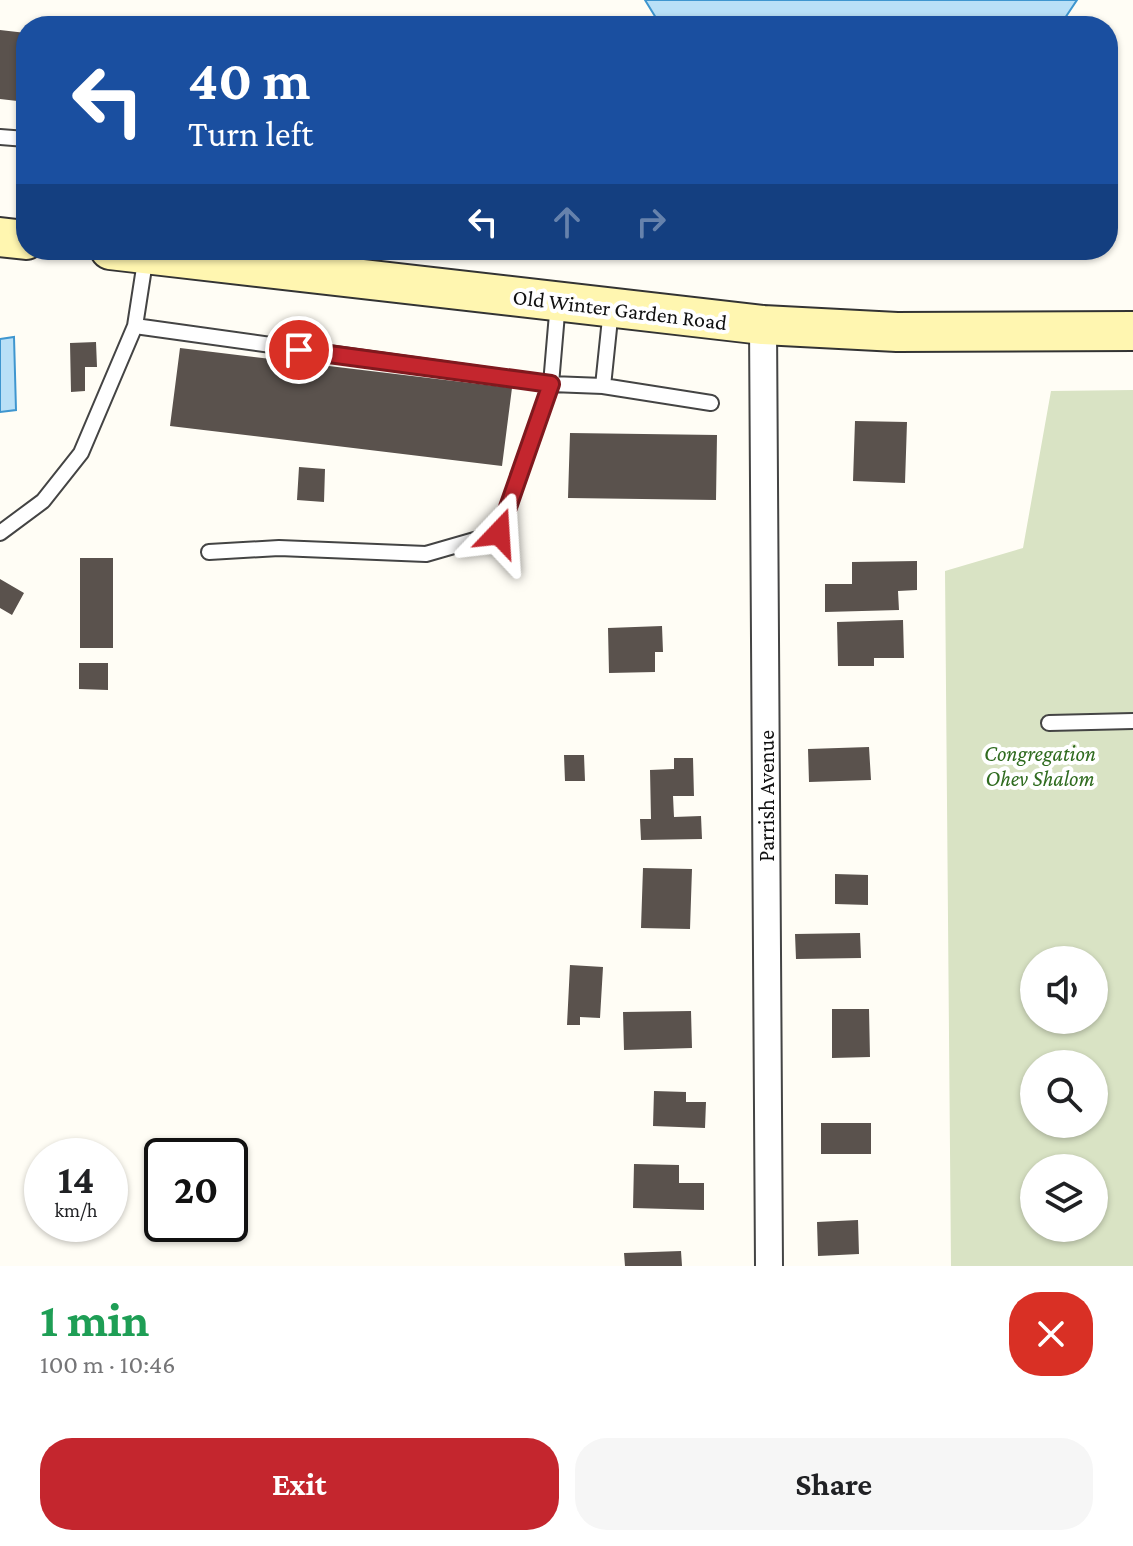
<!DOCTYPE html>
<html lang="en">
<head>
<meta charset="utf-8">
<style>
	:root { --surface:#fff; --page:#f6f6f6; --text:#202124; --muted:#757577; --accent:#c4262e }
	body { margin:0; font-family:"Crimson Pro",serif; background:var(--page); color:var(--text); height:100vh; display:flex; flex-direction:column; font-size:30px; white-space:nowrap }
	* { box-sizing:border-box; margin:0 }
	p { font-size:26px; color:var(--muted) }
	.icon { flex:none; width:44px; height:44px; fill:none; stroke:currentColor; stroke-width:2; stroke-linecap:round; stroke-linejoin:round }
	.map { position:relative; height:1266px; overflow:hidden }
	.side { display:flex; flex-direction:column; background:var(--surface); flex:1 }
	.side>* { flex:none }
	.guide { position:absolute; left:16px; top:16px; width:1102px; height:244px; border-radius:32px; box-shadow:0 2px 6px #0004; background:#1a4fa0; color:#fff; overflow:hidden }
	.fabs { position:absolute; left:1020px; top:946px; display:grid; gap:16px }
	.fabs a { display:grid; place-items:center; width:88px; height:88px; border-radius:50%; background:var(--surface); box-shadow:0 2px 6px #0004; font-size:40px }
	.speed { position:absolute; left:24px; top:1138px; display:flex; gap:16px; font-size:40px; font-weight:700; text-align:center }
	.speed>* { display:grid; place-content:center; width:104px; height:104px; border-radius:50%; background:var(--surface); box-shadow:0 2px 6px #0004; line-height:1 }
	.speed small { font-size:20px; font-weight:400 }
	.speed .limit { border:4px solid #111; border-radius:12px; background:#fff; color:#111 }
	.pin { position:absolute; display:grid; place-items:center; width:68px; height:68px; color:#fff; margin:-34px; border:4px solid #fff; border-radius:50%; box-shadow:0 2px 8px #0007 }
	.me { position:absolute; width:88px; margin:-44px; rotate:20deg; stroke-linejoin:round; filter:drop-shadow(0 0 6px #0008) }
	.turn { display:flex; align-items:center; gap:28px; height:168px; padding:0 40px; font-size:36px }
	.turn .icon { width:104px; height:104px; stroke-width:2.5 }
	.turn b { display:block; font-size:56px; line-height:68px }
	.lanes { display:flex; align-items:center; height:76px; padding:0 40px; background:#0003; justify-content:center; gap:40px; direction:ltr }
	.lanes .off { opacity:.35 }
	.round { display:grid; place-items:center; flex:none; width:84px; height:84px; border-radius:32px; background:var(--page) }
	.head { display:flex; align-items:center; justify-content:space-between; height:136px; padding:0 40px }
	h1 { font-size:48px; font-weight:700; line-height:60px; color:#1e9e55 }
	.primary-button { display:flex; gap:16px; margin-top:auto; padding:16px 40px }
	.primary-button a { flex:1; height:92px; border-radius:32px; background:var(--accent); color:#fff; font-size:32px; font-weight:700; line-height:92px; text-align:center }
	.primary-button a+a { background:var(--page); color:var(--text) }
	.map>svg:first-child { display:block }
	.cemetery { fill:#d9e3c4; fill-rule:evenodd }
	.water { fill:#b9e0f7; stroke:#3f96cf; stroke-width:2 }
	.building { fill:#5a524d }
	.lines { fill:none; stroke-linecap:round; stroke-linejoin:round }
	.service-casing { stroke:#444; stroke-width:18 }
	.minor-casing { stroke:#444; stroke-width:30 }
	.secondary-casing { stroke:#333; stroke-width:42 }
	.service { stroke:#fff; stroke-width:14 }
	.minor { stroke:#fff; stroke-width:26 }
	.secondary { stroke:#fff6b0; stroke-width:38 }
	.route-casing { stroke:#7f191e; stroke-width:20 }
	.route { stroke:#c4262e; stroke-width:14 }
	.labels { text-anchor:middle; stroke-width:8; stroke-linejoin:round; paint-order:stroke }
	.street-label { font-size:22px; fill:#111; stroke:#fff }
	.park-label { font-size:22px; font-style:italic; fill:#2f6b1f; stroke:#fff }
</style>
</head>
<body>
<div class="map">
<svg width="1133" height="1266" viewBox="0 0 1133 1266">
	<rect width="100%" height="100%" fill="#fffdf5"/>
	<path class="cemetery" d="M1133,390V1266H951L945,571L1023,548L1051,391ZM1034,960H1094V1020H1034ZM1034,1064H1094V1124H1034ZM1034,1168H1094V1228H1034Z"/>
	<path class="water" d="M645,0H1077L1065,18L1049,26H661Z
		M14,337L16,410L0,412V339Z"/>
	<path class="building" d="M0,30L26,33V102L0,99Z
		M671,250H733L732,260L671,253Z
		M96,342L97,367H85V391L71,392L70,343Z
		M180,348L512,388L502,466L170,426Z
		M855,421L907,422L905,483L853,481Z
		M570,433L717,435L716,500L568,498Z
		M299,467L325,469L324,502L297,500Z
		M80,558H113V648H80Z
		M917,561V590L898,591L899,610L825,612V584H852V562Z
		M0,579L24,593L12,615L0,608Z
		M903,620L904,658H874V666H838L837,622Z
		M662,626L663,652H655V672L609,673L608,628Z
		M79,663H108V690L79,689Z
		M869,747L871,780L809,782L808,749Z
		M564,755H584L585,781H565Z
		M674,758H693L694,796H673L674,817L701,816L702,839L641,840L640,819H651L650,770L674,769Z
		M643,868L692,869L690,929L641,928Z
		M835,874L868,875V905L835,904Z
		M860,933L861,958L796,959L795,934Z
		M570,965L603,967L600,1018L580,1017V1025H567Z
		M832,1009H869L870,1057L832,1058Z
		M691,1011L692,1048L624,1050L623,1012Z
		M654,1091L686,1092V1102H706L705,1128L653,1126Z
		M821,1123H871V1154H821Z
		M634,1164L679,1165V1183H704V1210L633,1208Z
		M858,1220L859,1254L818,1256L817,1222Z
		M681,1251L682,1266H625L624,1253Z"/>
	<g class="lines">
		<defs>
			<path id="service" d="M0,137L26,139
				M146,255L135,326L551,384L558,302
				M603,386L711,403
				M0,533L43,501L81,453L135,326
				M209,552L279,548L426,554L499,533L551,384L603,386L611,309
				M1049,723L1133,721"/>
			<path id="minor" d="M763,325L769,1266"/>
			<path id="secondary" d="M0,237L26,240
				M110,250L763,325L897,332L1133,331"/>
		</defs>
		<use href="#service" class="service-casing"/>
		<use href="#minor" class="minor-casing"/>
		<use href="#secondary" class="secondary-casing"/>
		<use href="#service" class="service"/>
		<use href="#minor" class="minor"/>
		<use href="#secondary" class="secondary"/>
	</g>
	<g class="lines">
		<defs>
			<path id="route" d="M299,350L551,384L499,533"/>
		</defs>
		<use href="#route" class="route-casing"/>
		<use href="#route" class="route"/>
	</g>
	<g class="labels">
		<g class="street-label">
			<text transform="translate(620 309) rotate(7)" y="8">Old Winter Garden Road</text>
			<text transform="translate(766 796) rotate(-90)" y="8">Parrish Avenue</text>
		</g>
		<g class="park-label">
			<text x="1040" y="761">Congregation<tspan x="1040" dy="25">Ohev Shalom</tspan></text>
		</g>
	</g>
</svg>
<div class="fabs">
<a><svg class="icon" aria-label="sound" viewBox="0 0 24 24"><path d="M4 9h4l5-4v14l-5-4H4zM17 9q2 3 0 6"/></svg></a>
<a><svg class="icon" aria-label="search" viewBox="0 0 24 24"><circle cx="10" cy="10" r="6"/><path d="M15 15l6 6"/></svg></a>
<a><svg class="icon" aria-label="layers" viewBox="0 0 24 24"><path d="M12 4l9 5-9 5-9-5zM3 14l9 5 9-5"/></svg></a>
</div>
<div class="speed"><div>14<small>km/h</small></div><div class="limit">20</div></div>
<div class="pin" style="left:299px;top:350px;background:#d93025"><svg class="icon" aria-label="arrive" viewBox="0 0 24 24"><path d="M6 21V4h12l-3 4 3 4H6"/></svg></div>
<svg class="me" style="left:499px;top:533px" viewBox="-20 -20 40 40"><path d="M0-17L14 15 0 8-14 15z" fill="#c4262e" stroke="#fff" stroke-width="4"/></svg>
<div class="guide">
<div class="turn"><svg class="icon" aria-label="left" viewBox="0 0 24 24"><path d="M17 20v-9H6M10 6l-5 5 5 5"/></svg><div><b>40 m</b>Turn left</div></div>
<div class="lanes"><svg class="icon" aria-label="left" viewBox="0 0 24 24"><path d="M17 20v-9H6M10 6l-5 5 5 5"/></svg><svg class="icon off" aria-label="ahead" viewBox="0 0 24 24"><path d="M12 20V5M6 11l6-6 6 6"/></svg><svg class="icon off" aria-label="right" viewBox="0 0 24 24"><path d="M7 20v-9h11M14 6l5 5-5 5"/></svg></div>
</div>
</div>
<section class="side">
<div class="head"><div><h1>1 min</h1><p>100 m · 10:46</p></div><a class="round" style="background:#d93025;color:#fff"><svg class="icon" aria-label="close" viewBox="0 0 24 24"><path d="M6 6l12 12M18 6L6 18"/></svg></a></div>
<div class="primary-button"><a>Exit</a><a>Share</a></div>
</section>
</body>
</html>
